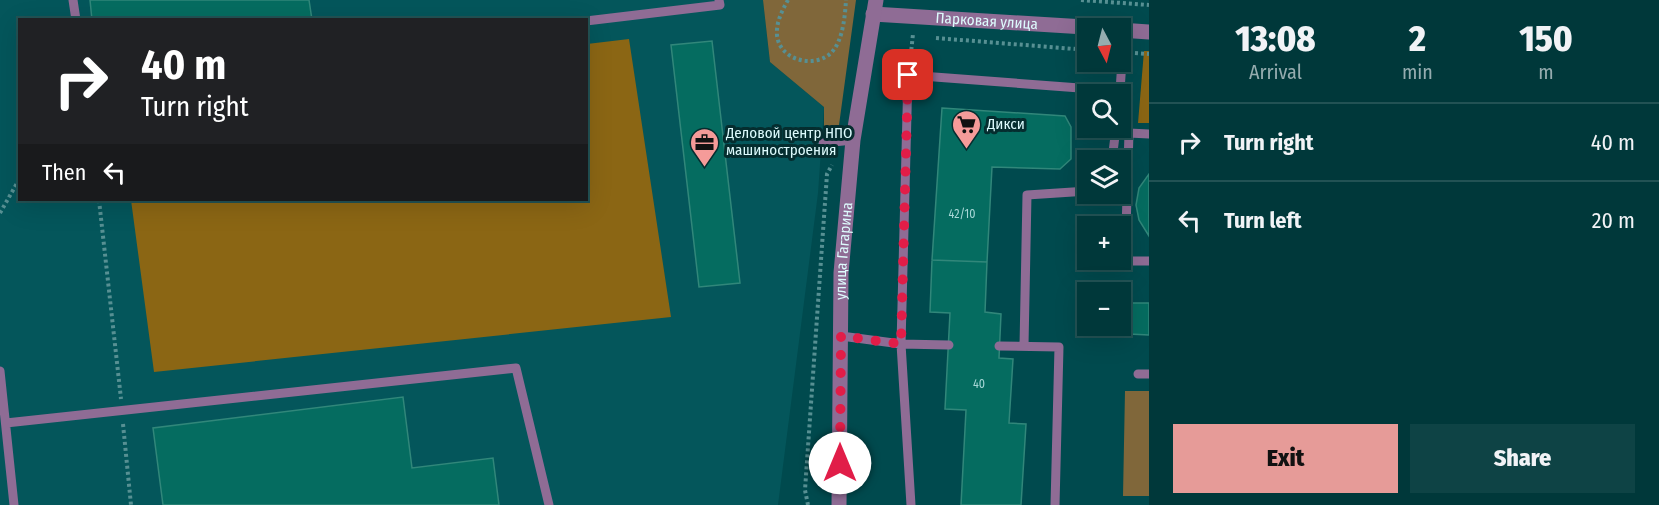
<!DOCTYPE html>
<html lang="en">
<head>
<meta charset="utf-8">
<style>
	:root { --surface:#00383a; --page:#0e4345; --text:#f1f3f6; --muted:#95acaf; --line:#225254; --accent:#e69b98 }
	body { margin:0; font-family:"Fira Sans Condensed",sans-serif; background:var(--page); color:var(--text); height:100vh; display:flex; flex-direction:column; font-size:22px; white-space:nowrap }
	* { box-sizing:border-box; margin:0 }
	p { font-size:20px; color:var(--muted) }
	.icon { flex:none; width:33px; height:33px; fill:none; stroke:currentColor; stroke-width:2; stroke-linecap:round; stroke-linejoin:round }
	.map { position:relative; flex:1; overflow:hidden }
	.details { display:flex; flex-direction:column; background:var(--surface); width:510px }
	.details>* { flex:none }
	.hud { position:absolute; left:18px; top:18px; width:570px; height:183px; border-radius:0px; box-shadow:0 6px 24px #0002,0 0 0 2px var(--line); background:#202124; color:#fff; overflow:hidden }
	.needle { width:39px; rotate:173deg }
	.controls { position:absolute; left:1077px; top:18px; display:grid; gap:12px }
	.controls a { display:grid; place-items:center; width:54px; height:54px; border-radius:0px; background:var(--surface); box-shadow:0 6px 24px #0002,0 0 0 2px var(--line); font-size:30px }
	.pin { position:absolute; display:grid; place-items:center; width:51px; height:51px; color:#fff; margin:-26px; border-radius:12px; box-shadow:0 3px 9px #0006 }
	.me { position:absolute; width:66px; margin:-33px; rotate:0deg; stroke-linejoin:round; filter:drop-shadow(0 0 4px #0008) }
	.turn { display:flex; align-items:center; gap:21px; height:126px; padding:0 24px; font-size:27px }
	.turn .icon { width:78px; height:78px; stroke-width:2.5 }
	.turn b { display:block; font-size:42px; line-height:51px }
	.then { display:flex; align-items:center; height:57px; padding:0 24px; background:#0003; gap:12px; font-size:22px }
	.eta { display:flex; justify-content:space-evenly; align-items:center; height:102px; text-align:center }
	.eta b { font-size:36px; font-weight:800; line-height:42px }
	.primary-button { display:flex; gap:12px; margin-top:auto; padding:12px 24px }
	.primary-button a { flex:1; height:69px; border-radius:0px; background:var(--accent); color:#111; font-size:24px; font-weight:800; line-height:69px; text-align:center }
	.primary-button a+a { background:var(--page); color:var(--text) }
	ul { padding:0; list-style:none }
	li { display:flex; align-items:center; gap:18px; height:78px; padding:0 24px; border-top:2px solid var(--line) }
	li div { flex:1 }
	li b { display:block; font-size:22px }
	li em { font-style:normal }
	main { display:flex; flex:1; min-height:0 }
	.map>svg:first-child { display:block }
	.built { fill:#04565b; fill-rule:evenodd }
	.green { fill:#80673a }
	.forest { fill:#8b6614 }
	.building { fill:#056c60; stroke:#31877a; stroke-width:1.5 }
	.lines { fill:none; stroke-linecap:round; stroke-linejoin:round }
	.path { stroke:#579093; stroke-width:4; stroke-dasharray:3 3; stroke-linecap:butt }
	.service { stroke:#8f6c95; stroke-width:9 }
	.minor { stroke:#8f6c95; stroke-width:15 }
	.route { stroke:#e11d48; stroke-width:10; stroke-dasharray:0 18 }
	.labels { text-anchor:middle; stroke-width:6; stroke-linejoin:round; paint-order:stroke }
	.number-label { font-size:12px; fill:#a7d7d6 }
	.street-label { font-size:15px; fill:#ddfbfd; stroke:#052d2f }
	.poi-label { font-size:15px; fill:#ddfbfd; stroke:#052d2f; text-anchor:start }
</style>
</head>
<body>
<main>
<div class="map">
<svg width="1149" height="505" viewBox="0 0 1149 505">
	<rect width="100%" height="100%" fill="#004a4e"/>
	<path class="built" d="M0,0H763L770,62L824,107L818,193L778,505H0ZM20,20H586V200H20Z"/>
	<path class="green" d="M763,0H856L839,125L824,131V107L770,62Z
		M1125,391H1149V496H1123Z"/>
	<path class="forest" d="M629,39L671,317L154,372L131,200H586L587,44Z
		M1144,51H1149V123H1138Z"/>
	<path class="building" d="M90,0H309L312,20H92Z
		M712,41L740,283L699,287L671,45Z
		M942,108L1065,116L1071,127V159L1060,169L992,167L987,262L932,260Z
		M1149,174V236L1139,220L1136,205L1139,188Z
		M932,260L987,262L985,312L1001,314L999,358L1013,359L1009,423L1026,424L1021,505H961L966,410L945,409L950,313L930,312Z
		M1130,303H1149V335L1129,334Z
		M403,397L412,468L493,458L499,505H163L153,428Z"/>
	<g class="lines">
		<path class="path" d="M788,0C782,11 776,22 777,35C779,60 814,69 831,53C843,41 845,16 846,0
			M1081,0L1149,5
			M936,38L1088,50
			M1135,53L1149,54
			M910,62L913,34
			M99,200L121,399
			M0,213L20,178
			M123,424L131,505
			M808,505L805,490L827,174L832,165"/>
		<path class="service" d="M73,0L76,20
			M586,21L720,5L719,0
			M1149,134L1129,133L1125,261H1149
			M823,143L853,140
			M1112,160L1116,128
			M841,336L901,344L949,345
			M999,346L1059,347L1055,505
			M1024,346L1027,195L1088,191
			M0,371L14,505
			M1138,374H1149
			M6,423L516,368L549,505
			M911,505L901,344L908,75L1120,91L1124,30"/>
		<g class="minor">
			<path id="s1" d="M873,14L1101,28"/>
			<path d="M1120,30L1149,32"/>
			<path id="s2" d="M839,505L841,273L853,140L876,0"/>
		</g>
	</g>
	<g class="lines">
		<path class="route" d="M840,463L841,336L901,344L908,75"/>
	</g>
	<defs>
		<symbol id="supermarket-pin" viewBox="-11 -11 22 30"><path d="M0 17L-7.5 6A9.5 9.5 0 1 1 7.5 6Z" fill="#f59b99" stroke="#052d2f"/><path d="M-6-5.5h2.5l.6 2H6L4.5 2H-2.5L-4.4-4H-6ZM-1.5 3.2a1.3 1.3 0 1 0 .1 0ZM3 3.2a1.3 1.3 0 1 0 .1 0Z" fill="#111"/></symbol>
		<symbol id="office-pin" viewBox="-11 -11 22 30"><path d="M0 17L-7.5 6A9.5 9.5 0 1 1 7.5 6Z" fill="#f59b99" stroke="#052d2f"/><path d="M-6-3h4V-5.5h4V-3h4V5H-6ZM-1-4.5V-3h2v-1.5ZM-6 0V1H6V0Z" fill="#111"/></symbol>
	</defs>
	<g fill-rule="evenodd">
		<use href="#supermarket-pin" x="950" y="108" width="33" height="45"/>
		<use href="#office-pin" x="688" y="126" width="33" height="45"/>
	</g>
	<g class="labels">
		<g class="number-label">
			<text x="962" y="218">42/10</text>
			<text x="979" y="388">40</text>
		</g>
		<g class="street-label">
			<text dy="5" stroke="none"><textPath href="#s1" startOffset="114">Парковая улица</textPath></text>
			<text dy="5" stroke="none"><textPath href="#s2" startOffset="254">улица Гагарина</textPath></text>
		</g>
		<g class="poi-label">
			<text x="987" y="129">Дикси</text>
			<text x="726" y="138">Деловой центр НПО<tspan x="726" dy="17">машиностроения</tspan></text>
		</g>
	</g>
</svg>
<div class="controls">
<a><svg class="needle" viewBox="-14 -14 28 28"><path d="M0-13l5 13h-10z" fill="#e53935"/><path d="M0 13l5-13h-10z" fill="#95acaf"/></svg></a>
<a><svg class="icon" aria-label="search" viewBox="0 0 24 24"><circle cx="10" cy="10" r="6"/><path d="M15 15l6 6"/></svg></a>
<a><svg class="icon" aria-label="layers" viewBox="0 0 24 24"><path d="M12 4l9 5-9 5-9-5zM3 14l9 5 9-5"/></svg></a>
<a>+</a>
<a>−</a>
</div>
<div class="pin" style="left:908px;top:75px;background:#d93025"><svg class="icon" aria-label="arrive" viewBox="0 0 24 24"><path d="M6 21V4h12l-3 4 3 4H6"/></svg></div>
<svg class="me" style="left:840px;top:463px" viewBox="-20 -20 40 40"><circle r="19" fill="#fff"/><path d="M0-13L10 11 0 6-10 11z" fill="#e11d48"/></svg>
<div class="hud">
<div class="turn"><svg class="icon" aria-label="right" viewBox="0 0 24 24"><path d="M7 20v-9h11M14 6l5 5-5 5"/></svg><div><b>40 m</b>Turn right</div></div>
<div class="then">Then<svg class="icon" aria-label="left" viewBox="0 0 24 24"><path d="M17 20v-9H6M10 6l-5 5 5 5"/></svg></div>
</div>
</div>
<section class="details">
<div class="eta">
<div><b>13:08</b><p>Arrival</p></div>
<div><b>2</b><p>min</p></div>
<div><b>150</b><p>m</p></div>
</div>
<ul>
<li><svg class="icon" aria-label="right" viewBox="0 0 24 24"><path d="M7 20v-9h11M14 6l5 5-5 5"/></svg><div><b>Turn right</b></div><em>40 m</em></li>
<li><svg class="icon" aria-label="left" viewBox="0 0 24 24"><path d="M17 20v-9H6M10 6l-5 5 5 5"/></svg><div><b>Turn left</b></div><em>20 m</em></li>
</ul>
<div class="primary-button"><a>Exit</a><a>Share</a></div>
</section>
</main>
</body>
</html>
